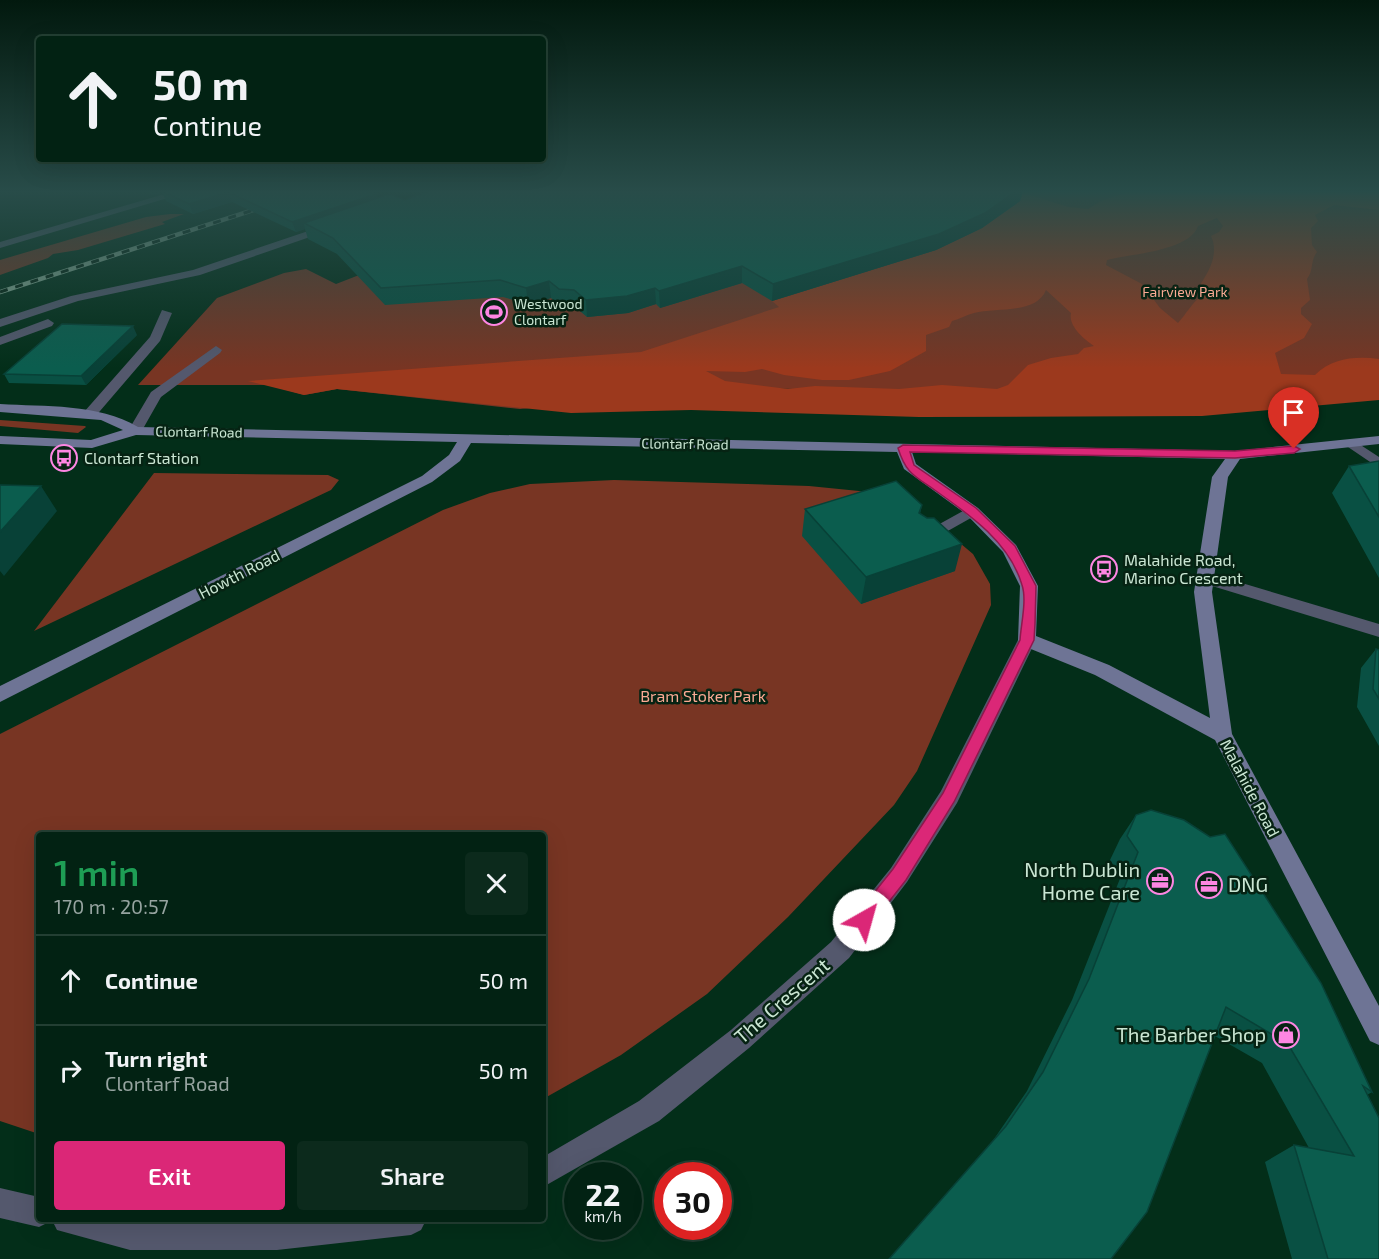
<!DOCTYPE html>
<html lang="en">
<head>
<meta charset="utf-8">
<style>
	:root { --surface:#022213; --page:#0c2a1c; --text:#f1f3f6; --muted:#96a4a0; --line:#233f33; --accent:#db2777 }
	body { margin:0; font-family:"Exo 2",sans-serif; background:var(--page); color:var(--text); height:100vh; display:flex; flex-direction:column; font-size:22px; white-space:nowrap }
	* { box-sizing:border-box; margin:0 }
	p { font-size:20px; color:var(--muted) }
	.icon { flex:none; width:33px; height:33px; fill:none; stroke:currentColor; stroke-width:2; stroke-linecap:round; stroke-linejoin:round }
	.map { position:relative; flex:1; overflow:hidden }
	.details { position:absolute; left:36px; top:832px; width:510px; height:390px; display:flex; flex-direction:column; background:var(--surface); border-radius:6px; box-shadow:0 6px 24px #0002,0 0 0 2px var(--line) }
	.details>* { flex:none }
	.top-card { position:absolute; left:36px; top:36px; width:510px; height:126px; border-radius:6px; box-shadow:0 6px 24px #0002,0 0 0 2px var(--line); background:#022213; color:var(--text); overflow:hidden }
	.speed { position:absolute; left:564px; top:1162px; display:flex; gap:12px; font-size:30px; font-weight:700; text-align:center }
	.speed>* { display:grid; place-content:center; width:78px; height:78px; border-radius:50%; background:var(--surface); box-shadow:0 6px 24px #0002,0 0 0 2px var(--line); line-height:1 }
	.speed small { font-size:15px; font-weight:400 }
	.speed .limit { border:9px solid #d22; background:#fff; color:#111 }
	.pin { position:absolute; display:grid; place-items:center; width:51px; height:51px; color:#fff; margin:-62px -26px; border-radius:50% 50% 50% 0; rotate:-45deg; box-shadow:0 0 6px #0007 }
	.pin .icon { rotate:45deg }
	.me { position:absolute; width:66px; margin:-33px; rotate:38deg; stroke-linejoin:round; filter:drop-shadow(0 0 4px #0008) }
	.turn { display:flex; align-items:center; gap:21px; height:126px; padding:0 18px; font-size:27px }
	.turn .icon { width:78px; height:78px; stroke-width:2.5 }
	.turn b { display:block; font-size:42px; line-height:51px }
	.round { display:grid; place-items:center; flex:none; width:63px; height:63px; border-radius:6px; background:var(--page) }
	.summary { display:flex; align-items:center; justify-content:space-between; height:102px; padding:0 18px }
	h1 { font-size:36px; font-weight:600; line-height:45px; color:#1e9e55 }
	.primary-button { display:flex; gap:12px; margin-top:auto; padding:12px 18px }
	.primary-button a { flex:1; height:69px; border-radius:6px; background:var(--accent); color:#fff; font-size:24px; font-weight:600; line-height:69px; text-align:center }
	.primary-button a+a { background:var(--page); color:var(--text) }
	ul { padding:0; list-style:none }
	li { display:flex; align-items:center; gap:18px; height:90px; padding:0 18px; border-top:2px solid var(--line) }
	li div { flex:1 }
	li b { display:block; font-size:22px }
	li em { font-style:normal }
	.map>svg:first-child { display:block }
	.green { fill:#783523 }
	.forest { fill:#9c391d; fill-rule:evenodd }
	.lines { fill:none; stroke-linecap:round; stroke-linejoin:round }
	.lane { fill:#54586d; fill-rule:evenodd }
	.street { fill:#54586d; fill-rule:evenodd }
	.secondary { fill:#6e7495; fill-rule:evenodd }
	.rail-casing { stroke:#85a692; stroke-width:4.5 }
	.rail { stroke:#062313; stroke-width:3; stroke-dasharray:8; stroke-linecap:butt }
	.wall { fill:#095043 }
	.shaded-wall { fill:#084137 }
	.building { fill:#0b5d4e; stroke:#084137; stroke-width:1.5 }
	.route { fill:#db2777; stroke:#8e194d; stroke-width:1.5 }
	.labels { text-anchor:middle; stroke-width:5; stroke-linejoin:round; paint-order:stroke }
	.far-park-label { font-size:14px; fill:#fbaa94; stroke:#062313 }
	.far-poi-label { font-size:14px; fill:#cae6d3; stroke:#062313; text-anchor:start }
	.far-street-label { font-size:14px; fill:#cae6d3; stroke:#062313 }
	.poi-label { font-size:16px; fill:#cae6d3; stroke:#062313; text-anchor:start }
	.street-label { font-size:16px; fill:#cae6d3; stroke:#062313 }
	.park-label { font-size:16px; fill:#fbaa94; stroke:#062313 }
	.near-poi-label { font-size:20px; fill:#cae6d3; stroke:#062313; text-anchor:end }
	.near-street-label { font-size:20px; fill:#cae6d3; stroke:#062313 }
</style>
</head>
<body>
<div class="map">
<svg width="1379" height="1259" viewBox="0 0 1379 1259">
	<rect width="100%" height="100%" fill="#032e19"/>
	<path class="green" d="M575,191H1379V380L1126,394L736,388L520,409L337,389L304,395L269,385H138L217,298L284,273L306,269L336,284Z
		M170,214H184L162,222L165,224L78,250L53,254L48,258L0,275V260L146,217Z
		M0,420L85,426L86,427L78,433L0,426Z
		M154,473L328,475L339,480L331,490L34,631Z
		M614,480L809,486L869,492L948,533L973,554L990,584L991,605L917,771L894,805L788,917L707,994L621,1055L543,1099V836H39V1134L0,1121V734L443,510L490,493L530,484Z"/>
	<path class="forest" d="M1018,191L1068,207L1088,209L1101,201L1131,191L1317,193L1379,191V210L1334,205L1315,215L1318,221L1311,228L1312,245L1317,252C1310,261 1314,270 1307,279L1310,300L1301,308V314L1312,324L1304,338L1275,353L1281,374L1315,375C1332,358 1356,356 1379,359V400L1202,416L919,417L691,410L571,413L337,389L304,395L248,381L641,352L779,307L772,301L936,250L982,228ZM1217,218L1223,226L1219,232L1211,236C1219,253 1210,270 1200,285L1202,295C1191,304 1187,313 1178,323L1160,308L1142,284L1106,265L1107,260C1130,254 1190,251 1198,226ZM1046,290L1071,313C1068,326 1084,339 1094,346L1084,348L1078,354L1051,358L1028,365L1008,385L997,389L942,385L899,389L815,386L788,389L725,381L706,371L745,372L762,369L784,375L822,380H849L890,371L926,351V335L949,327L952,321C960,319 966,315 974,313C995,307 1036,315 1046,290Z"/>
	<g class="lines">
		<path class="lane" d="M175,191H191L0,248V242Z
			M329,224L334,227L333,229L200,275L78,301L0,327V319L71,296L193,270Z
			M162,310L172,313L160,341L94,418H84V412L150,337Z
			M48,319L54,323L52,326L0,345V337Z
			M216,346L222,350L220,353L161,397L140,434H130L128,431L151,392Z
			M1353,440L1379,457V468L1348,447L1346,444Z
			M972,506L980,511L978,514L930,541H918L916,537Z"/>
		<path class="street" d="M1205,572L1379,624V637L1199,582L1197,578Z
			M1027,633L1033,635L1036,640L957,803L907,882L849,958L749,1048L659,1121L543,1187V1157L639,1101L731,1030L831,942L891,868L941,791L1018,640L1021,635Z
			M0,1188L39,1197V1220H51L49,1222L39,1227L0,1218Z
			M52,1220H426L421,1230L411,1235L277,1250H130L57,1230Z"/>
		<path class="secondary" d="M0,404C45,407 98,403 138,427L1235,451L1379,436V444L1240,459L1228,477L1212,592L1232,734L1379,1006V1045L1370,1041L1215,740L1095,675L1021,645L1018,640L1020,586L1003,552L966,514L904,469L897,452L471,443L460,461L432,482L0,702V686L422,476L449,455L457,442L136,435L92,448L0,444V436L91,440L123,430L101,420L0,412ZM912,452L1225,459L1212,477L1194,592L1210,718L1109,665L1036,636L1038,586L1016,545L978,508L916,464Z"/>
		<defs>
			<path id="rail" d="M0,292L266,206"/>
		</defs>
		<use href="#rail" class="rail-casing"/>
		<use href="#rail" class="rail"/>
	</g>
	<path class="wall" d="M145,191H368L376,194L377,198L405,200L429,191H1023L1020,201L982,228L936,250L772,301L742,283L660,308L656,304L628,313L587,317L575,307L560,306L551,298L528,304L503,297L385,305L337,254L308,239L305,229L296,232L232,202L193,214L166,201L162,192L153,195Z
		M137,335L86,385L9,383L4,374Z
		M1379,461V578L1332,493L1349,466Z
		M922,505L920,514L955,571L861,604L802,536L805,509Z
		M1376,649L1379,650V746L1357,707L1361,668Z
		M1136,815L1372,1092L1367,1095L1379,1259H1292L1265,1162L1294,1145L1309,1148L1262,1063L1215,1036L992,1142L1027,1091L1072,1000L1121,876L1110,860L1120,839Z"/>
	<path class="shaded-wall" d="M152,191H162V192L153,195Z
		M1016,191H1023L1020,201L982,228L936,250L772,301L773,284Z
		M228,192L232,202L193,214L189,204Z
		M376,194L378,204L304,223L305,229L296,232L292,222Z
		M742,266V283L660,308L659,291Z
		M549,281L551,298L528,304L526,288Z
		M655,288L656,304L628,313L587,317L586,300Z
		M133,326L137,335L86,385L81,376Z
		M41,486L57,511L4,576L0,571V532Z
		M962,544L955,571L861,604L866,577Z"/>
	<path class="building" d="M162,191H368L376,194L292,222L228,192L189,204Z
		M429,191H1016L985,213L939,234L773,284L742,266L659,291L655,288L627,296L586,300L574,290L559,289L549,281L526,288L500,280L381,288L333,238L304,223L389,194L405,200Z
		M62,324L133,326L81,376L4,374Z
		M1379,461V517L1349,466Z
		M896,481L922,505L919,513L927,518H934L962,544L866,577L805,509Z
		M0,485L41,486L0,532Z
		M1376,649L1379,650V699L1373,689Z
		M1151,810L1184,820L1210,837L1225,834L1321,983L1372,1092L1363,1086L1379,1118V1259H1328L1294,1145L1354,1156L1288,1044L1226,1007L1147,1212L1111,1259H889L1006,1126L1043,1072L1089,979L1138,852L1127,836L1136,815Z"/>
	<linearGradient id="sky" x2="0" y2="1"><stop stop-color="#02190e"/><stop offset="0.52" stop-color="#284c49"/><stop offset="1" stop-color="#284c49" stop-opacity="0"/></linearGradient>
	<rect width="1379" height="368" fill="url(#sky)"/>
	<path class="route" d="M903,445L1235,451L1294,446L1300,449L1294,453L1235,458L910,452L914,465L976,508L1015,546L1036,586L1035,624L1034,640L954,802L906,880L870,926L864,929L857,926L855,920L857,914L893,869L943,793L1020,640C1021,624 1027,600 1022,585C1010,543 970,515 936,491C915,476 906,474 898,448Z"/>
	<defs>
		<symbol id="stadium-ring" viewBox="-11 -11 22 22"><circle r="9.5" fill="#062313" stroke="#fd86e2" stroke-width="1.5"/><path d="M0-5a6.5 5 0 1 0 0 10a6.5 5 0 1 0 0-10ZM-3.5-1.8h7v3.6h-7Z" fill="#fd86e2"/></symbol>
		<symbol id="bus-ring" viewBox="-11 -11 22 22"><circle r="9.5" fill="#062313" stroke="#fd86e2" stroke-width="1.5"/><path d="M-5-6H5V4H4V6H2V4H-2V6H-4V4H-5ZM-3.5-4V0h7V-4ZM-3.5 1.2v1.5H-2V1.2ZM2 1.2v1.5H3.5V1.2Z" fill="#fd86e2"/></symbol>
		<symbol id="office-ring" viewBox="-11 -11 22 22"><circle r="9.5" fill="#062313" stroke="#fd86e2" stroke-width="1.5"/><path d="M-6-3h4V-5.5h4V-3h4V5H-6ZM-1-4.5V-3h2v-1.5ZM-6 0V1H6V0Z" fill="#fd86e2"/></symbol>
		<symbol id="shop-ring" viewBox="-11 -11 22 22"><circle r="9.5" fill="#062313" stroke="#fd86e2" stroke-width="1.5"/><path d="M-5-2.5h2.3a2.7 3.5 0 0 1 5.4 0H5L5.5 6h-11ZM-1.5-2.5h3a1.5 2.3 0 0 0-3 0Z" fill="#fd86e2"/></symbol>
	</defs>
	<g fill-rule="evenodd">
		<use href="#stadium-ring" x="479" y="297" width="30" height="30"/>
		<use href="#bus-ring" x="49" y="443" width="30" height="30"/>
		<use href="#bus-ring" x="1089" y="554" width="30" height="30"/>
		<use href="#office-ring" x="1145" y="866" width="30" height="30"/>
		<use href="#office-ring" x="1194" y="870" width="30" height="30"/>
		<use href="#shop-ring" x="1271" y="1020" width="30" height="30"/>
	</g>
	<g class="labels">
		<g class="far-park-label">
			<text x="1185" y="297">Fairview Park</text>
		</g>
		<g class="far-poi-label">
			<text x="514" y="309">Westwood<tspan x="514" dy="16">Clontarf</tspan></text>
		</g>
		<g class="far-street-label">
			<text transform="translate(199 432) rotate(1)" y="5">Clontarf Road</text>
			<text transform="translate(685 444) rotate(1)" y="5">Clontarf Road</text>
		</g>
		<g class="poi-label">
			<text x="84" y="464">Clontarf Station</text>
			<text x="1124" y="566">Malahide Road,<tspan x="1124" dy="18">Marino Crescent</tspan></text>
		</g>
		<g class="street-label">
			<text transform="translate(239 574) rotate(-27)" y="6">Howth Road</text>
			<text transform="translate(1250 788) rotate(62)" y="6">Malahide Road</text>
		</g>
		<g class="park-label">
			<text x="703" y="702">Bram Stoker Park</text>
		</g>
		<g class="near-poi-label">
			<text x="1140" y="877">North Dublin<tspan x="1140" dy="23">Home Care</tspan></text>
			<text x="1228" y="892" text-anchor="start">DNG</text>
			<text x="1266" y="1042">The Barber Shop</text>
		</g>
		<g class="near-street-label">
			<text transform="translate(782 1001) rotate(-41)" y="7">The Crescent</text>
		</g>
	</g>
</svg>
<div class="speed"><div>22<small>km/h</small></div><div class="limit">30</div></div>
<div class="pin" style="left:1294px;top:449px;background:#d93025"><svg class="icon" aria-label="arrive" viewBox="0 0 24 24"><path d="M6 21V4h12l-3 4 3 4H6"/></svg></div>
<svg class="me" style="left:864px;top:920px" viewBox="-20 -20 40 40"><circle r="19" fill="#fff"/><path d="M0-13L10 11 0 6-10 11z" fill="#db2777"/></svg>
<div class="top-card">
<div class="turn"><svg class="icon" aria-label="ahead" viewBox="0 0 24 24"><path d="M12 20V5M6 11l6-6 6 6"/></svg><div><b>50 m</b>Continue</div></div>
</div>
<section class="details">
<div class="summary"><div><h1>1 min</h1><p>170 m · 20:57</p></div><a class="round"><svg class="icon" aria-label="close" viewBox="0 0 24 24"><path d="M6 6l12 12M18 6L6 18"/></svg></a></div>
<ul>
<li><svg class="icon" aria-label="ahead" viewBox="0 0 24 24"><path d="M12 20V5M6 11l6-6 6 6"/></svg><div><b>Continue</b></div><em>50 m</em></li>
<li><svg class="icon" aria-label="right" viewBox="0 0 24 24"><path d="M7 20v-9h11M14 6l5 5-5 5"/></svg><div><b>Turn right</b><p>Clontarf Road</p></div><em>50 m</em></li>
</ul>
<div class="primary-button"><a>Exit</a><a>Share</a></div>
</section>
</div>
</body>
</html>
